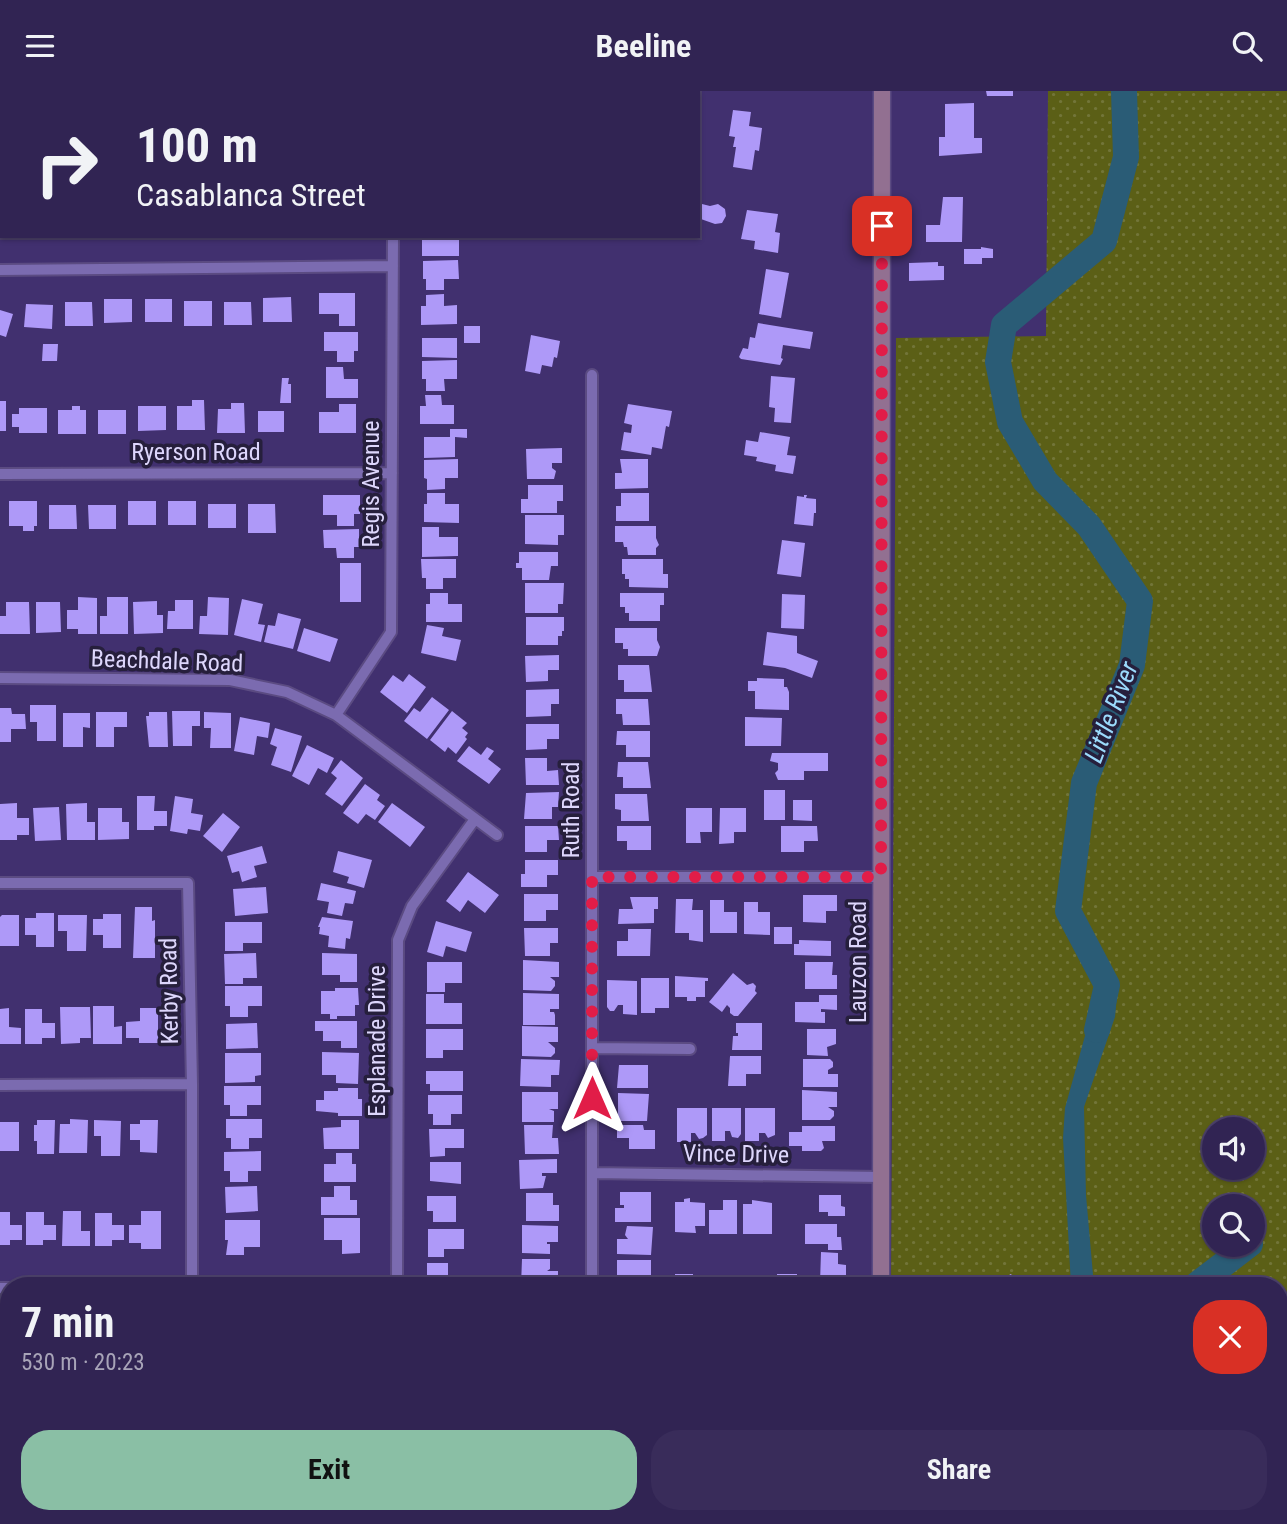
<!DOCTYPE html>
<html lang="en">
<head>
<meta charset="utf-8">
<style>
	:root { --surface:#312453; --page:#392c5a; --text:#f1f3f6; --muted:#a8a4b8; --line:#4c416a; --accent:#8abfa5 }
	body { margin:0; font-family:"Roboto Condensed",sans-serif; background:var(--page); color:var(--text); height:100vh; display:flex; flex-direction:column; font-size:26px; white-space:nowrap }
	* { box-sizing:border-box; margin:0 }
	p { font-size:23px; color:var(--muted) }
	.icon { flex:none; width:38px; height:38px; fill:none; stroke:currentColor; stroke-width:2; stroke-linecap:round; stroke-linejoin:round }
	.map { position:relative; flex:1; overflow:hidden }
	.sheet { position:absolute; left:0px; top:1186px; width:1288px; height:247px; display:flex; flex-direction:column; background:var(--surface); border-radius:28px 28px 0 0; box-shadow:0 2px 5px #0004,0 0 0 2px var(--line) }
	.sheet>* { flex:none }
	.guide { position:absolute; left:0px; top:0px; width:700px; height:147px; box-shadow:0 2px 5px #0004,0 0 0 2px var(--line); background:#312453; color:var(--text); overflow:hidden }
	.tools { position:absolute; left:1202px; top:1026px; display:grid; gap:14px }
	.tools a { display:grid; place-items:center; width:63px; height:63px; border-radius:50%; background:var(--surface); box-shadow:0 2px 5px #0004,0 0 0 2px var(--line); font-size:35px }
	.pin { position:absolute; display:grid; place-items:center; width:60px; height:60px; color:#fff; margin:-30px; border-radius:14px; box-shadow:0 4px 10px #0006 }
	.me { position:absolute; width:77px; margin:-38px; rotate:0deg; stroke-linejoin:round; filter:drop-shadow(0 0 5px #0008) }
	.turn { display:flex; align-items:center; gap:24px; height:147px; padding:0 21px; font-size:32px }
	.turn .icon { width:91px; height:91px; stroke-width:2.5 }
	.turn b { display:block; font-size:49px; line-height:60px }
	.round { display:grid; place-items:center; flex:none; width:74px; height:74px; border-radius:28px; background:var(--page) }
	.summary { display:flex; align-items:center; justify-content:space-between; height:119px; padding:0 21px }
	h1 { font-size:42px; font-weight:700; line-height:52px }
	.primary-button { display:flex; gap:14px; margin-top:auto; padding:14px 21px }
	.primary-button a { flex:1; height:80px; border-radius:28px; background:var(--accent); color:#111; font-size:28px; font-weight:700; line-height:80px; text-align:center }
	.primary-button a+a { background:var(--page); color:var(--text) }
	header { display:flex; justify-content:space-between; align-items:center; height:91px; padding:0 21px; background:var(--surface); font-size:32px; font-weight:700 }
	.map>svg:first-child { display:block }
	.built { fill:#4a377d }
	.grass { fill:url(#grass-dots); fill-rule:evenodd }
	.park { fill:url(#park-crowns) }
	.water { fill:#2a5c76 }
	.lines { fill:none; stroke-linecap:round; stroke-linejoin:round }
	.river { stroke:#2a5c76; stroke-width:26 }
	.building { fill:#ae99f8 }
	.street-casing { stroke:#5b4b82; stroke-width:14 }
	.secondary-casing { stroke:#5b4b82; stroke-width:19 }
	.street { stroke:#7b6bb0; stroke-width:10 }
	.secondary { stroke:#927091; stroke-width:16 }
	.route { stroke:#e11d48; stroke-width:12; stroke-dasharray:0 21.6 }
	.labels { text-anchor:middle; stroke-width:7; stroke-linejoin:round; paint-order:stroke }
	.street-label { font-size:24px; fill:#ddd6fc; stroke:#261f3c }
	.water-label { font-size:26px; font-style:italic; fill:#9bdafc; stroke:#261f3c }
</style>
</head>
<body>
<header><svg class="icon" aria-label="menu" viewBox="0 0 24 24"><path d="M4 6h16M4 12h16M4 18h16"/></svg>Beeline<svg class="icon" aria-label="search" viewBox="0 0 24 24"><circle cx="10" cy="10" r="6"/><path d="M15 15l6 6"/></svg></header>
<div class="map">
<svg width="1287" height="1433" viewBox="0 0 1287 1433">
	<defs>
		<pattern id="grass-dots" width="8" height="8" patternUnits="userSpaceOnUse" patternTransform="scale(1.75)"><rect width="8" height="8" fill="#5b5f16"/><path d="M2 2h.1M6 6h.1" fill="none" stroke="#727539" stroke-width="1.8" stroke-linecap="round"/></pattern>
		<pattern id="park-crowns" width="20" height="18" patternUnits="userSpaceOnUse" patternTransform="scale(1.75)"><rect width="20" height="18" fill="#5b5f16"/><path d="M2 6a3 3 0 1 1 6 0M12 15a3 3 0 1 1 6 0" fill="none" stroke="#727539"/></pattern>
	</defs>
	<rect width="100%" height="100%" fill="#41306f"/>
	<path class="built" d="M0,1305H9V1382L0,1411Z
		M123,1425H292V1433H123Z"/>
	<path class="grass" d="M1048,0H1287V1433H890V1424H1279V1195H891L896,247L1046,245ZM1214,1038H1253V1076H1214ZM1214,1115H1253V1153H1214Z"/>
	<path class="park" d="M9,1382V1424L123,1425V1433H0V1411Z"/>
	<path class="water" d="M1096,905L1117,906L1115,926L1084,1016L1086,1104L1094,1195H1071L1063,1047L1065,1017Z"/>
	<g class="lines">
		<path class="river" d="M1097,939L1107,894L1068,820L1084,692L1132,574L1140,510L1089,435L1045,390L1010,331L998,271L1004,234L1104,150L1126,66L1124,0
			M1195,1195L1250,1153"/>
	</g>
	<path class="building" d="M986,0H1013V5H987Z
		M974,12V47H982V62L939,65V46H945V13Z
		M733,19L751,21L749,35L762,37L759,60L755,59L752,79L733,76L736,56H733L735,46L729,45Z
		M943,106H963L962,151H926V134H940Z
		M698,112L710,115L718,113L725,118L726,125L722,132L715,133L698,127Z
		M747,119L778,123L775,141L780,142L778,162L754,158L755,150L741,148Z
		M422,145L459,146V165H422Z
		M981,156L993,158V167H982V173H964V158H981Z
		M458,169L459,188H444V199H426V188H423V170Z
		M938,171V175H944V189L909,190V172Z
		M766,178L789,182L781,227L759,223Z
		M319,202H355V235H339V223H319Z
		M444,203V215L457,214V233L421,234V215H426V204Z
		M291,206L292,231H263V207Z
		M104,208H132V231L104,232Z
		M145,208H172V231H145Z
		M184,210H212V235H184Z
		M65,211H92L93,235H65Z
		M224,211H251L252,234H224Z
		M26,213L53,214L52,238L24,236Z
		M0,219L13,223L6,246L0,244Z
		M758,232L813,241L810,258L783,254L781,267L783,268L780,274L741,268L739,266L743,257L748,258L750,246L755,247Z
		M464,235H480V252H464Z
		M324,241H358V260H354V271H337V260H324Z
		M531,244L560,250L557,267L554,266L552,276L542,274L540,283L525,280Z
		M422,247H457V267L422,266Z
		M43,253H58L57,270H42Z
		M457,269V288H444L445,300H426V288H422V270Z
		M326,276H343L344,288H358V307H326Z
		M771,285L795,287L791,332L774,331L775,317L769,316Z
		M282,287H289L288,293H291V312H280Z
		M425,304H441L442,314H454V333H420V315H426Z
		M192,309H204L205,339H177V315H192Z
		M0,310H6V340H0Z
		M231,312H244L245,342H217L218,318H231Z
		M339,313H356V342H319V321H339Z
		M628,313L672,320L669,336L666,335L662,358L652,356L651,364L621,359L624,341L631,342L632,334L624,332Z
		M72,315H80V319H86V343H58V319H72Z
		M138,315H166V339L138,340Z
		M19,317H47V342H19V336H12V323H19Z
		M98,319H126V343H98Z
		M258,320H284V341H258Z
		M450,338H467V347L455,346V366L424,367V346H450Z
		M760,341L790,346L787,364L796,365L793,383L775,380L776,374L756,370L757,366L744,364L746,349L758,351Z
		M562,357V372H552V377L556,380L554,388H527L526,358Z
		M458,368V387H445V398L427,399V388L424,387V369Z
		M620,368H648V397L615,398V382H622Z
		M528,394H563V410H557V422H521V408H528Z
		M427,402H445V413H459V432L424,431V413H427Z
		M621,402H649V430H616V415H621Z
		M323,404H360V423H354V435H337V424H323Z
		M804,404H807L806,407L816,408V422H814L813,435L794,433L797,405L804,406Z
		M9,410H37V435H34V440H23V435H9Z
		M128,410H156V434H128Z
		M168,410H196V434H168Z
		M208,413H236V437H208Z
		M248,413H275L276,442H248Z
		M49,414H76L77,438H49Z
		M88,414H116V438H89Z
		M525,424H564V444H558V454L525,453Z
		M615,435H656V447L659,454L656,457V464H628L627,456H624L623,451H615Z
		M422,436H439V446H458V465L422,466Z
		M359,438V456H354V467H337L336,457H324L323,439Z
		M782,449L805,452L801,486L777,483Z
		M519,461H558V475H551L549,489H522V477H516V472H519Z
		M421,468H456V487H443V498H426V487H422Z
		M622,468H663V483H668V497L629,496V488H625V483H622Z
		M340,472H361V511H340Z
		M525,492H564L563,513H558V522H525Z
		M430,502H448V513H462V531H426V513H430Z
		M620,502H664V514H660V530H629V522H625V516H620Z
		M782,503L805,504L804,538L781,537Z
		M78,506L97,507V543H78V538H67V519H78Z
		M107,506H128V543H100V525H107Z
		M208,506L229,507L228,544L199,543L200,525H207Z
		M242,508L263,513L258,533L265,534L261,551L234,544Z
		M175,509H193V538H167L168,520H175Z
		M157,510V524H163V542L134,543L133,511Z
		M6,511H29L30,543H0V525H6Z
		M36,511H60L61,541L36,542Z
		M278,522L301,528L293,558L264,551L268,534L275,535Z
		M526,526H564V540H562V545H558V554H526Z
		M427,534L444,537L442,545L461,549L456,570L421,562Z
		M304,537L338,548L330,571L297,560Z
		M615,537H657V549L660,556L657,565H628V558H623V552H615Z
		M767,541L797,545V562L818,570L812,587L785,577L763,574Z
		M559,564V579H548V590L526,591L525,565Z
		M618,574H649L652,601H624V589H618Z
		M409,583L426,596L407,622L380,601L393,584L403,591Z
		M757,587L784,588V596H787L789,601V619L755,618V600H748V590H757Z
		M559,598V613H551V625L526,626V599Z
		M432,606L449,619L427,648L404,630L414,617L420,621Z
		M616,608H648L650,634H623L622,623H616Z
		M30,614H56V650H37V631H30Z
		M0,617H11L12,623H25L26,638H11V651H0Z
		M172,620H200V635H192V655H173Z
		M452,620L467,632L462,637L468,642L465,646L467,648L456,663L448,656L445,661L430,649Z
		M96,621H127V636H114V656H96Z
		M149,621H167L168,656H149L146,625H149Z
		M204,621L231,622V657H210L211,637H204Z
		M63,622H90V637L83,636V656H63Z
		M240,626L270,632L268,647L257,645L254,664L234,660Z
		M745,626L782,627L781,655H745Z
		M526,633H559V648H547V658L526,659Z
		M275,637L302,645L291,681L271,674L277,656L270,653Z
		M617,640H650V666H626V654H616Z
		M307,654L334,667L327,682L318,677L309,694L292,685Z
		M469,655L481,664L487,656L494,660L488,668L501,678L489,693L457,670Z
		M772,662H828V680H804V689H778L775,682L778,679V672L770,670Z
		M525,667H547V680L558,679L559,694H526Z
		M341,669L363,687L342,715L325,703L337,687L331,682Z
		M618,671H648L651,697H623V686H617Z
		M365,693L380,704L377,709L385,715L375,729L366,723L358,733L343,722Z
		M764,699H785V729H764Z
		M559,701L558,716H552V728H524L526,702Z
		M615,703H647L649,730H621V719L615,718Z
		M137,705H155L154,720H167V735H154V739H137Z
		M175,705L193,708L191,722L203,724L200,740L188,738L187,743L170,740Z
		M793,709H812V730L793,729Z
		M17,712V727H29V744H17V749H0V713Z
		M87,712V731H95V749H67L66,713Z
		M392,712L425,736L410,756L378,731Z
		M59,716L61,749L35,750L33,717Z
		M98,717H122V731H129V748L98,749Z
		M686,717H712V741H700L701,752H686Z
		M720,717H746V741H734V752L719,753Z
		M223,722L240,736L222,761L203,745Z
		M525,735H558L559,749H547V761H525Z
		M617,735H651V759H627V750H617Z
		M781,735H817L818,750H804V761H781Z
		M262,755L267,772L254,775L257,786L242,791L239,780L232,782L227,765Z
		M338,760L372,769L364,797L347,792L349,786L333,781Z
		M525,769H558V784H547V796H521V783H525Z
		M468,781L499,804L485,822L468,809L460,821L446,810Z
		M321,792L356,800L353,813L345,812L342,825L327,822L329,811L317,809Z
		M266,796L268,822L235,825L233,798Z
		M524,803H558V819H546V830H524Z
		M803,804H837V820H826V832L803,831Z
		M630,806H658V818H654V832L618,833L619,818H633Z
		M676,808H693L692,819H703V851L689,849V842H675Z
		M710,809H724V821H737V842H710Z
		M744,811H758V821H770V844L744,843Z
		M135,816H152V830L155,829V867H133Z
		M36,822H54V856H36V844H25V827H36Z
		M103,823H121V857H103V844H93V828H103Z
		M2,824H19V855H0V826Z
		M58,824H87L86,860H67V840H58Z
		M322,826L353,830L350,848L346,847L345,858L328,856L329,845L319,843L320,836H318Z
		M436,830L472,841L466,861L446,855L443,866L427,861Z
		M225,831H262V852H243V860H225Z
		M774,836H792V853H774Z
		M524,837H558V852H550V865H525Z
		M628,838H651L650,865H617V850H628Z
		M799,849L831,850V865L794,864V853H799Z
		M256,862L257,887H243V893H225L224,863Z
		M322,862L357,863V891H340V884H322Z
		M523,869L559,871V886H550L555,890V895L551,900L523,899Z
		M427,871H462V892H445V901H427Z
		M805,871H833L832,884H837V898H805Z
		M733,882L747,894L753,892L756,895L755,900L757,902L738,925H734L730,922V917L727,914L722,921L709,911Z
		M675,885L708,887V890H705V906H696V910H687V906H675Z
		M641,887H669V917H655V922H641Z
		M607,889L637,890V924L623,923V914H618L614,920H610L607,916Z
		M225,895H262V915H248V926H230V915H225Z
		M335,897H358L359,914H355V925H337V928H330V923H321V900H335Z
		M523,902L559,903V918H550V921H554L555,924V934H523Z
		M426,903H444V912H462V933H426Z
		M819,904H837V919L821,918V921H825V932L795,931V911H819Z
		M93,915H114V936L122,935V953H93Z
		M60,916H90L91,947H80V952L61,953Z
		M9,917V936L21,937V953H0V918Z
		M140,917H158V952H139V947H126V931L140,930Z
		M25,918H42V932H55V947H42V953H25Z
		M315,930H357V957H341V950H323V940H315Z
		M257,932L258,957L226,958V933Z
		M736,932H762V959H732L733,945H738V942H736Z
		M522,935L558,936V951H548L555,957V962L551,966L522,965Z
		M426,938H463V959H443V967H426Z
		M807,938H836V953L827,956L828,965L807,964Z
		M322,961L359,962L358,993L336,992V984H322Z
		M225,962H261V984L255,985V991L225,992Z
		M730,965H761V983H746V995H728Z
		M521,968L560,969L559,984H551V996L520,995Z
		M803,968H830L833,971V976L828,979V983H838V996H803Z
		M619,974H648V997H617Z
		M426,980H463V1000H430V993H426Z
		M224,995H261V1014H247V1025H230V1014H224Z
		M338,997H358V1008H362V1025H338V1022L316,1020V1009H324V1000H338Z
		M802,999L837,1001V1016H828L834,1020V1025L830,1029H802Z
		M522,1001H558V1018H549L554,1020V1031H522Z
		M618,1002L649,1003L647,1030H618Z
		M428,1004H462V1023H451V1034H433V1023H428Z
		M677,1017H707V1044L703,1047L699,1048L695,1042H691V1051H677Z
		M712,1017H741V1043L738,1047L732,1046L730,1040H725V1050H712Z
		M745,1017H775V1044L768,1047L765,1042H759V1050H745Z
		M70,1028L88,1029L87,1062H59L60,1033H70Z
		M226,1028H262V1047H249V1058H231V1047H226Z
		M37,1029H55L54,1063H37V1050H34V1034H37Z
		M94,1029L121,1030L120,1065H101V1045H94Z
		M140,1029H158L157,1062L140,1061V1049H130V1033H140Z
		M341,1029H359V1058H324L323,1037L341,1036Z
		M0,1031H19V1060H0Z
		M524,1034H553L552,1047H558L559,1063H525Z
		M617,1034H643L644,1039H655V1058H629V1047H617Z
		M802,1035H835V1050H822L824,1057L821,1060H802V1055H789V1041H802Z
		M429,1038H464V1057H445V1065L430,1066Z
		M261,1060V1080H248V1091H230V1080H224V1061Z
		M336,1062H352V1073H356V1091H324V1073H336Z
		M557,1068V1082H542V1085H546L543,1097L520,1098L519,1069Z
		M430,1071H461V1093L430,1090Z
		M257,1095L258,1120L226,1122L225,1096Z
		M334,1095H350V1109H357V1124H321V1106H334Z
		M620,1101H651V1131H615V1117H624V1114H620Z
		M526,1102H553V1114H559V1130H526Z
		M819,1104H841V1115L845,1116V1125H828V1121H819Z
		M427,1105H456V1131H433V1120H427Z
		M690,1107V1111L705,1112V1135H695L696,1142L675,1141V1111H684V1108Z
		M723,1109H737V1143H709V1119H723Z
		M752,1109L772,1112V1143H743V1113H752Z
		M63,1120H81V1140H90V1155H62Z
		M141,1120H161V1158H141V1152H129V1134H141Z
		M0,1121H10V1134H22V1149H10V1154H0Z
		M26,1121H44V1134H56V1149H43V1154H26Z
		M95,1122H112V1134H124V1149H112V1155H95Z
		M324,1127H360V1162L342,1163V1149H324Z
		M225,1129H260V1156H244V1164H226L228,1149H225Z
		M805,1133H837V1146H841L842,1159H828V1153H805Z
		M522,1134L558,1135V1151H547V1153H550V1163L522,1162Z
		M627,1135L653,1136L651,1164L617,1163V1148H628L625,1144Z
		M428,1138H464V1158H444V1166H428Z
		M821,1161L838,1162V1173L846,1174V1193L820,1192Z
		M522,1168H550V1178L547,1180H558V1195H521Z
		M617,1169H651V1187H640V1195H624V1187H617Z
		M427,1172H448V1195H427Z
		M675,1183H693V1195H675Z
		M777,1183H797V1195H777Z
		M1010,1183L1031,1192L1030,1195H1005Z
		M729,1184V1195H710V1185Z
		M743,1185H762V1195H743Z
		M0,1224H8L9,1247H0Z
		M324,1424H359V1433H341V1429H324Z
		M429,1424H458V1428L429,1429Z"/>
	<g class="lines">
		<defs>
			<path id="street" d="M394,2V0
				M0,179L393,175
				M592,284V1195
				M0,383L392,382
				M0,587L230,589L287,601L336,624L497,744
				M336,624L391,541L393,145
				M592,786H881
				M0,792H188L192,993V1195
				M592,957L690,958
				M0,994L192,993
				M592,1082L881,1086
				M288,1195H397
				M397,1195L398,849L412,815L475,728
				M0,1197H9
				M397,1424V1433"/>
			<path id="secondary" d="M881,1195L882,0
				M880,1433V1424"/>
		</defs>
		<use href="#street" class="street-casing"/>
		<use href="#secondary" class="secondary-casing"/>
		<use href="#street" class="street"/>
		<use href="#secondary" class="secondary"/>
	</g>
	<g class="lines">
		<path class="route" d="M592,1007V786H881L882,135"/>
	</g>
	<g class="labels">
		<g class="street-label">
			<text x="196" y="369">Ryerson Road</text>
			<text transform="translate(371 393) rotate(-90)" y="8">Regis Avenue</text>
			<text transform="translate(167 570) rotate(2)" y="8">Beachdale Road</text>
			<text transform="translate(571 719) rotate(-90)" y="8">Ruth Road</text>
			<text transform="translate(858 871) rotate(-90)" y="8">Lauzon Road</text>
			<text transform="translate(169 900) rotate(-91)" y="8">Kerby Road</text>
			<text transform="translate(377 950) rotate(-90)" y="8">Esplanade Drive</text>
			<text transform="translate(736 1063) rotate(1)" y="8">Vince Drive</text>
		</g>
		<g class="water-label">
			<text transform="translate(1111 621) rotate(-69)" y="9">Little River</text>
		</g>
	</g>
</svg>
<div class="tools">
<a><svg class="icon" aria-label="sound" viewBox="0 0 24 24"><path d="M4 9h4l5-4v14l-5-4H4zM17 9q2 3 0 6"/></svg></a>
<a><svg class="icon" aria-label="search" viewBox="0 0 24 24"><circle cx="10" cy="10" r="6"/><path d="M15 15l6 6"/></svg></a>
</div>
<div class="pin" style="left:882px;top:135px;background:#d93025"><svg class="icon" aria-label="arrive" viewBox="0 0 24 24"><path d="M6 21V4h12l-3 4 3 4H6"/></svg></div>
<svg class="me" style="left:592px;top:1007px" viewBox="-20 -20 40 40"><path d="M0-17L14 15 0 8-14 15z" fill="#e11d48" stroke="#fff" stroke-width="4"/></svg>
<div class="guide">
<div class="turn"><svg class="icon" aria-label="right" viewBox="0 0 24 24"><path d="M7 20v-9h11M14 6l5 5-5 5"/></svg><div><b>100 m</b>Casablanca Street</div></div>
</div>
<section class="sheet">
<div class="summary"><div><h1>7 min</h1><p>530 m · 20:23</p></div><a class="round" style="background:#d93025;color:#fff"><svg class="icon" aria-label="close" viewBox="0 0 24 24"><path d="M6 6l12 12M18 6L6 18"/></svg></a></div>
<div class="primary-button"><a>Exit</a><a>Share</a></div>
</section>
</div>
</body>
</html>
